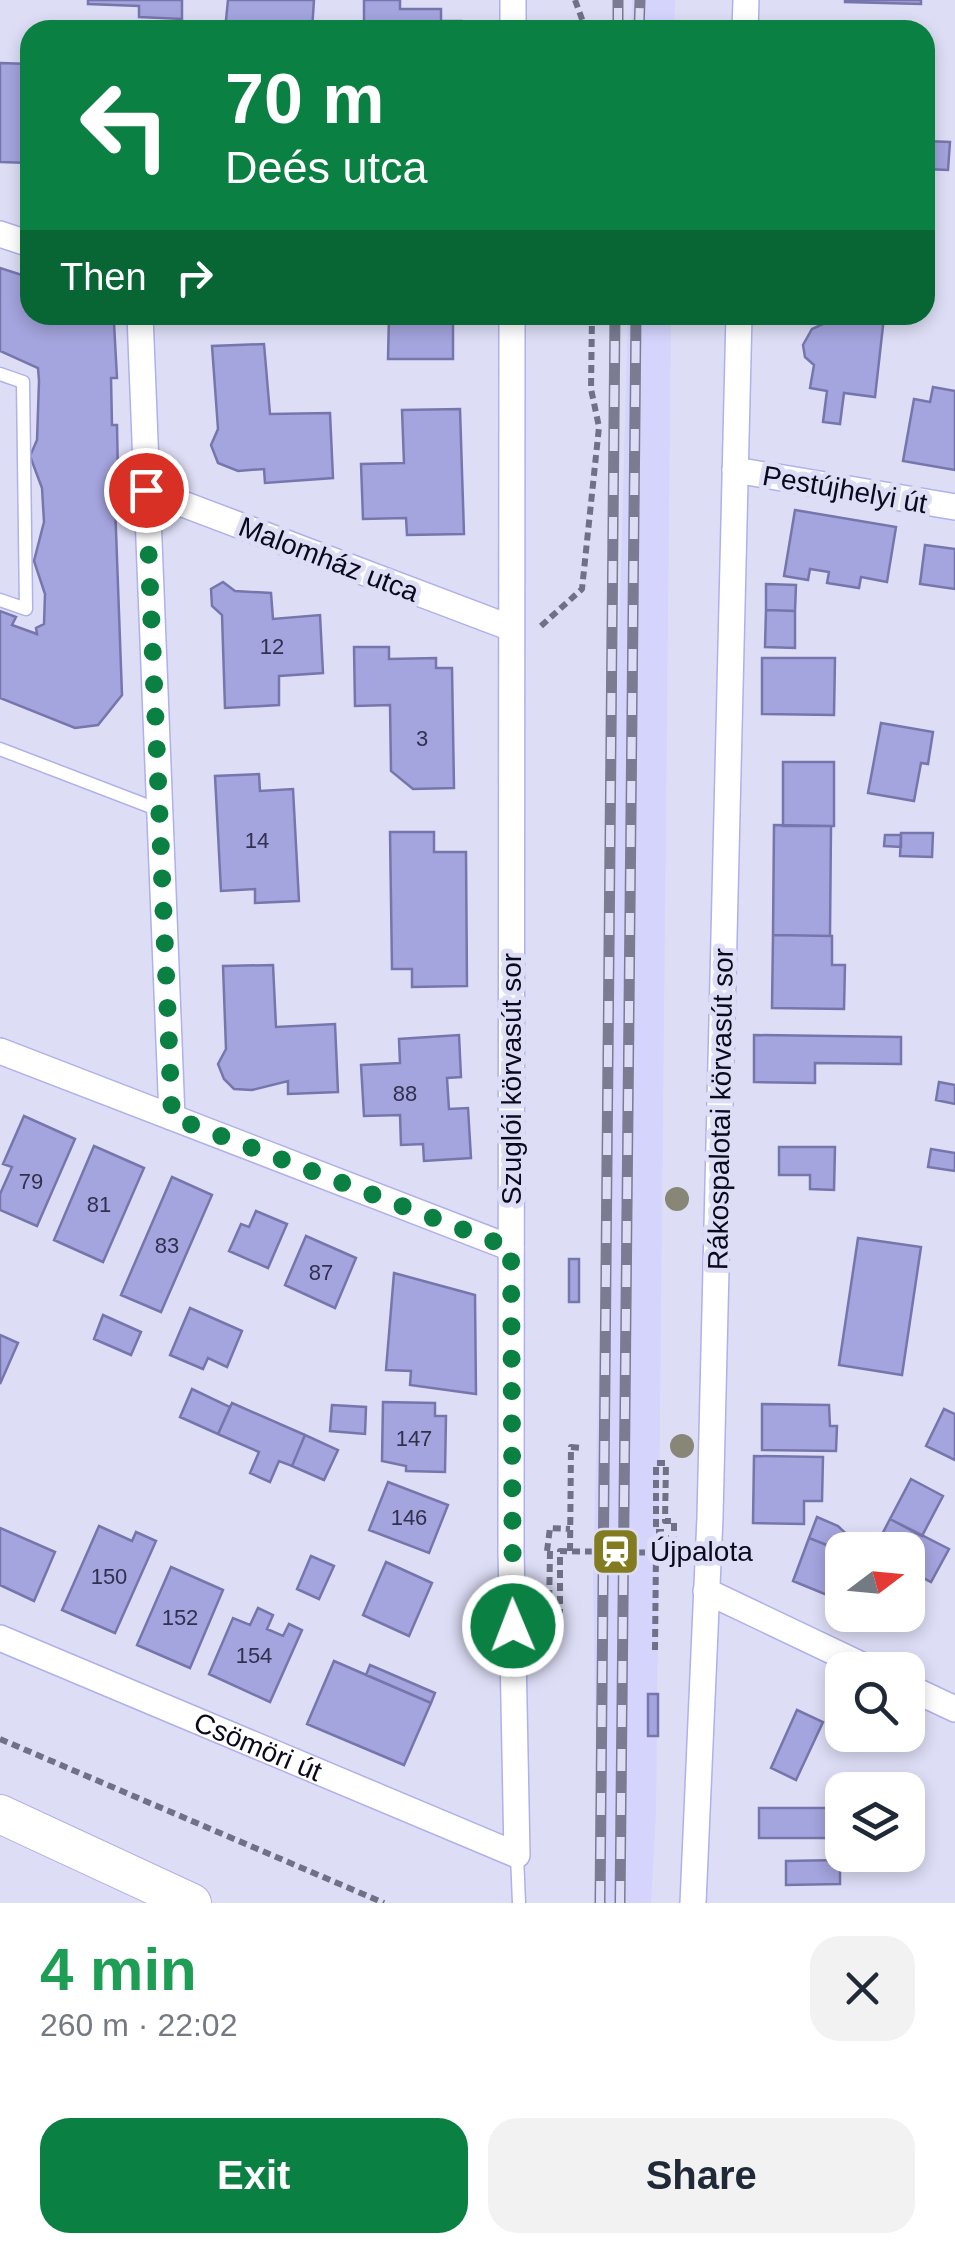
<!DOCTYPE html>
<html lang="en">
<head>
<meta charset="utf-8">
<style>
	:root { --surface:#fff; --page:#f2f2f3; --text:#1f2937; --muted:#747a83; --accent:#0b8043 }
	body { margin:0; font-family:Helvetica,sans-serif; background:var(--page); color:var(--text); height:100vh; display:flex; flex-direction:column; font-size:38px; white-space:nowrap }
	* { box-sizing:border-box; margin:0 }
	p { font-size:32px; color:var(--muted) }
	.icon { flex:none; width:55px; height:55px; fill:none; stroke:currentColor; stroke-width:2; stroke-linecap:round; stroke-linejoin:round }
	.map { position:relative; height:1903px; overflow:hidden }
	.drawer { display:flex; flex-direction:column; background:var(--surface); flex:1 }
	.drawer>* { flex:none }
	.banner { position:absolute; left:20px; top:20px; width:915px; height:305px; border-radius:30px; box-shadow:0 5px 15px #0003; background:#0b8043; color:#fff; overflow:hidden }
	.needle { width:65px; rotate:74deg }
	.controls { position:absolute; left:825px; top:1532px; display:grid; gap:20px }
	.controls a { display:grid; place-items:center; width:100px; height:100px; border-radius:20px; background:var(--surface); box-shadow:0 5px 15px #0003; font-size:50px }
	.pin { position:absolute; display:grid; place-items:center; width:85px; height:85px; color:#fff; margin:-42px; border:5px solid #fff; border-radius:50%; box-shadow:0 2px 10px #0007 }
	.me { position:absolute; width:110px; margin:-55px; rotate:359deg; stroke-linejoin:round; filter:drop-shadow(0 0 8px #0008) }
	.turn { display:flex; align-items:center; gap:35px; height:210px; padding:0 40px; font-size:45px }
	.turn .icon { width:130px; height:130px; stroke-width:2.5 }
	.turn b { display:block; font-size:70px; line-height:85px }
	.then { display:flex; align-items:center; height:95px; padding:0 40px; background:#0003; gap:20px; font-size:38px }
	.round { display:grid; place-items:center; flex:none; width:105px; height:105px; border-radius:30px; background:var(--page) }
	.summary { display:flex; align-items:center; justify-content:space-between; height:170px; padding:0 40px }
	h1 { font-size:60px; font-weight:600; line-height:75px; color:#1e9e55 }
	.action { display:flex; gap:20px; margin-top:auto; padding:20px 40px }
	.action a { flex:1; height:115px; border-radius:30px; background:var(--accent); color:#fff; font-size:40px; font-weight:600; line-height:115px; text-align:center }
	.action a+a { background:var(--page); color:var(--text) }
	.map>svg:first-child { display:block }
	.built { fill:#d4d4fd }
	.building { fill:#a4a4de; stroke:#7776ac; stroke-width:2.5 }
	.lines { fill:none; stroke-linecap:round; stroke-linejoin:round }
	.service-casing { stroke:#b0b0ea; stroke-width:15 }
	.minor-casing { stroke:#b0b0ea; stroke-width:28 }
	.secondary-casing { stroke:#b0b0ea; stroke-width:40 }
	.path { stroke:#707086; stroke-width:6; stroke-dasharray:8 5; stroke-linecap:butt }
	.service { stroke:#fff; stroke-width:12 }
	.minor { stroke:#fff; stroke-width:25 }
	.secondary { stroke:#fff; stroke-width:38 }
	.rail-casing { stroke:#7b7b91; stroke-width:11 }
	.rail { stroke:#dddef6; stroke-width:8; stroke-dasharray:22; stroke-linecap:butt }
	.tree { fill:#888676 }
	.route { stroke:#0b8043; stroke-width:18; stroke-dasharray:0 32.4 }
	.labels { text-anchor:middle; stroke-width:10; stroke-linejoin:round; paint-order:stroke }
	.number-label { font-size:22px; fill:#31304d }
	.street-label { font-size:28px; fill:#0b091d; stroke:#dddef6 }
	.poi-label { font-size:28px; fill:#0b091d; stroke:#dddef6; text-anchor:start }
</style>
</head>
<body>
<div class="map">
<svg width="955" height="1903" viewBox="0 0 955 1903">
	<rect width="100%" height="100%" fill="#dddef6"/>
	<path class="built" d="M632,0H675L674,30H631Z
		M628,315H671L656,1814L651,1903H598L593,1573Z"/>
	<path class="building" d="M88,0H182V19L139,17V6L88,4Z
		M228,0H314L312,30H225Z
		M364,0H400V9H441V21H461V30H364Z
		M845,0H921V4L845,2Z
		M789,25L842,27V30H789Z
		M0,63L30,64V163L0,162Z
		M925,141L950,142L948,170L925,169Z
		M0,268L25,276L30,315H106L108,323H114L117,378H111L112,425H117L118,476H114L122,695L98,725L75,728L0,698V611L16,617L12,625L37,634L36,628L44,624L45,594L34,561L44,522L42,488L30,456L37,440L39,381L38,368L0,351Z
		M389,315H453V359H388Z
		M825,315L884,317L875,397L844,393L840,424L823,422L827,391L810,388L814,365L805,357L803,345L812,329L823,324Z
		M264,344L270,414L330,413L333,478L265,483L264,469L238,471L218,463L211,445L218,429L212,346Z
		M933,387L955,391V470L903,461L914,399L930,402Z
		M460,409L464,534L407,535L406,518L363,519L361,464L404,463L402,410Z
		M795,510L896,527L887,582L861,577L859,588L827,583L829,572L810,569L808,580L784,576Z
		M925,545L955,549V589L920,584Z
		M223,582L235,591L271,593L273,619L320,615L323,673L279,676V705L225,708L222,615L212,606L211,589Z
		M766,584L796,585L795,611L766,610Z
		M766,610L795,611V648L765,647Z
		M354,647H389V659L436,658V668H452L454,788L413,789L391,771L390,705L355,706Z
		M762,658H835L834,715L762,714Z
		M881,723L933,732L928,764L921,763L914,801L868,793Z
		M783,762H834V826H783Z
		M259,774L260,791L293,789L299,901L255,903V889L221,891L215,776Z
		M774,825L831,826L830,936L773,935Z
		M390,832H434V852H466L467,986L412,987V969H392Z
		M901,833H933L932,857L900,856Z
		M885,835H901V847L884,846Z
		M773,935L832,936V965H845L844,1009L772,1008Z
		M273,965L276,1027L335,1024L338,1092L288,1094V1081L252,1090L234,1089L224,1079L218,1064L226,1049L223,966Z
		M459,1035L461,1077L447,1078L449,1109L468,1108L471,1158L424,1161L423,1144L401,1145L400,1115L364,1116L361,1065L400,1063L399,1039Z
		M754,1035L901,1037V1064L815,1063V1083L754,1082Z
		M939,1082L955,1085V1104L936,1100Z
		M24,1116L75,1139L37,1226L0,1210V1194L12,1167L3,1164Z
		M94,1146L144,1168L103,1262L54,1240Z
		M779,1147H835L834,1190L810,1189V1175H779Z
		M931,1149L955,1153V1171L928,1167Z
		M172,1177L212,1195L161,1312L121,1295Z
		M256,1211L287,1224L268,1268L229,1251L241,1224L249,1227Z
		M306,1236L356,1258L335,1308L285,1285Z
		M858,1238L921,1247L902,1375L839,1365Z
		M569,1259H579V1302H569Z
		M394,1273L475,1295L476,1394L410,1385L411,1371L386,1370Z
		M190,1308L242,1331L227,1367L208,1358L203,1369L170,1355Z
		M103,1315L141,1332L131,1355L94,1339Z
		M0,1335L18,1343L0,1384Z
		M192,1389L230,1407L218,1434L180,1417Z
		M383,1402L435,1403V1416H446L445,1472L406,1471V1466L382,1461Z
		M232,1403L305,1435L292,1466L279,1461L270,1482L250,1473L259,1452L218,1434Z
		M762,1404L829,1405L830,1426H837L836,1451L762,1450Z
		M332,1405L366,1407L365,1434L330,1431Z
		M944,1409L955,1414V1460L926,1446Z
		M305,1435L338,1450L324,1480L292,1466Z
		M754,1456L823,1457L822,1501H804V1524L753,1523Z
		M911,1479L943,1496L922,1536L890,1519Z
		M388,1482L448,1505L429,1553L369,1530Z
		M817,1517L838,1526L858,1545L856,1550L842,1551L809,1538Z
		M890,1519L949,1549L931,1582L908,1570V1550H874Z
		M99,1526L132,1541L136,1532L156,1541L115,1633L62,1610Z
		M0,1528L55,1552L34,1601L0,1585Z
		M809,1538L842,1551V1584L837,1599L793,1581Z
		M311,1556L334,1566L319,1599L297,1589Z
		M386,1562L432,1583L409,1636L363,1615Z
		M171,1567L223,1590L190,1668L137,1645Z
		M258,1608L273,1615L267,1629L283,1636L289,1624L302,1630L270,1702L209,1674L233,1618L250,1625Z
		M334,1661L431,1703L404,1765L307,1724Z
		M370,1665L435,1693L431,1703L366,1675Z
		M648,1694H658V1736H648Z
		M797,1710L823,1722L796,1780L771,1768Z
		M759,1808H842V1838H759Z
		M840,1860V1884L786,1885V1861Z"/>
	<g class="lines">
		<defs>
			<path id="service" d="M0,374L23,382L26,609L0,600
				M0,749L159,810
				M517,1855L519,1903"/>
			<g id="minor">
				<path d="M513,30V0"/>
				<path d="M745,30L746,0"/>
				<path d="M0,234L30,244"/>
				<path d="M140,315L172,1117"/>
				<path d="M735,470L955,507"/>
				<path d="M146,490L511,628"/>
				<path d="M0,1051L511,1248"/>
				<path d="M706,1591L872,1670"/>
				<path id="s1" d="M0,1638L517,1855L511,1550L512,315"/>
				<path d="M908,1687L955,1709"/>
				<path d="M693,1903L710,1517L739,315"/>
			</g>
			<path id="secondary" d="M0,1814L192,1903"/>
		</defs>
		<use href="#service" class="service-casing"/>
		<use href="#minor" class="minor-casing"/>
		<use href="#secondary" class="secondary-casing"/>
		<path class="path" d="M575,0L586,30
			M541,626L582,589L599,427L591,389L592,315
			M547,1551L550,1528L570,1529
			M550,1551L549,1611H560V1551L666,1553V1532H656V1463H666L665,1521H674V1562
			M570,1551L571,1447L582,1448
			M655,1650L656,1553
			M0,1739L384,1903"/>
		<use href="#service" class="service"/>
		<use href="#minor" class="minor"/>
		<use href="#secondary" class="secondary"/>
		<defs>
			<path id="rail" d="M618,30V0
				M639,30L640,0
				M600,1903L615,315
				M620,1903L636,315"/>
		</defs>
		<use href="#rail" class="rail-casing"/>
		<use href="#rail" class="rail"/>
	</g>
	<g class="tree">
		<circle cx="677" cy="1199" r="12"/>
		<circle cx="682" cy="1446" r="12"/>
	</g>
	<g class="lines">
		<path class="route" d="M146,490L172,1117L511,1248L513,1626"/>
	</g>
	<defs>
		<symbol id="station-square" viewBox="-11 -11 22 22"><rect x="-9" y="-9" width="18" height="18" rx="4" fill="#827b20" stroke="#dddef6"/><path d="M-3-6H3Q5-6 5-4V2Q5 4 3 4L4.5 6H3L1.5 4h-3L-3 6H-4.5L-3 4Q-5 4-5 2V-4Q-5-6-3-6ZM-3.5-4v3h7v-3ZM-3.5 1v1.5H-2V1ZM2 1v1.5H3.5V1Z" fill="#fff"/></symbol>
	</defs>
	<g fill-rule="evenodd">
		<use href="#station-square" x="588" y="1524" width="55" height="55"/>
	</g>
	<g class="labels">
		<g class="number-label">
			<text x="272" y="654">12</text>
			<text x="422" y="746">3</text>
			<text x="257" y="848">14</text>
			<text x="405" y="1101">88</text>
			<text x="31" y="1189">79</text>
			<text x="99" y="1212">81</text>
			<text x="167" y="1253">83</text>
			<text x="321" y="1280">87</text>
			<text x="414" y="1446">147</text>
			<text x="409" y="1525">146</text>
			<text x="109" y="1584">150</text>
			<text x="180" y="1625">152</text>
			<text x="254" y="1663">154</text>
		</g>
		<g class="street-label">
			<text transform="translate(845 489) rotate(10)" y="10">Pestújhelyi út</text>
			<text transform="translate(329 559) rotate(21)" y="10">Malomház utca</text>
			<text transform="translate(511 1079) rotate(-90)" y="10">Szuglói körvasút sor</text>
			<text transform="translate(720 1109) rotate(-89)" y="10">Rákospalotai körvasút sor</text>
			<text dy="10" stroke="none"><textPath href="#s1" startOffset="280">Csömöri út</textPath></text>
		</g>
		<g class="poi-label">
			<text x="650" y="1561">Újpalota</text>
		</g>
	</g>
</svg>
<div class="controls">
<a><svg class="needle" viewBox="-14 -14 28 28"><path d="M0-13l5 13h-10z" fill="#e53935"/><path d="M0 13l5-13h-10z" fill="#747a83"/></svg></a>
<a><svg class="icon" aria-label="search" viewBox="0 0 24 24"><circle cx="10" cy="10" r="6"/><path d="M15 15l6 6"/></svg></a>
<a><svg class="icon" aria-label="layers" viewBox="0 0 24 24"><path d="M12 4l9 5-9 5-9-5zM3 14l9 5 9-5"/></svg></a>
</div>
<div class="pin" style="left:146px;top:490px;background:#d93025"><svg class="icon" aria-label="arrive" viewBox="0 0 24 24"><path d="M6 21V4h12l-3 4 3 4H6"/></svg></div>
<svg class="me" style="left:513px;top:1626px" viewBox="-20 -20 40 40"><circle r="17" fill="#0b8043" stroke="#fff" stroke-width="3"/><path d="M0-11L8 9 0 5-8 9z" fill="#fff"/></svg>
<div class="banner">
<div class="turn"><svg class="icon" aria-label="left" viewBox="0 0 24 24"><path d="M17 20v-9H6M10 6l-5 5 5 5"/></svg><div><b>70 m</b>Deés utca</div></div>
<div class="then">Then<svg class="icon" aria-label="right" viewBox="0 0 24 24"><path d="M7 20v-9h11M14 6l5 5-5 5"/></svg></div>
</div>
</div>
<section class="drawer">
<div class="summary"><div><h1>4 min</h1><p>260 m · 22:02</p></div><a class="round"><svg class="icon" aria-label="close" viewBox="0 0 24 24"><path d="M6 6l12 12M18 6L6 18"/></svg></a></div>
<div class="action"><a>Exit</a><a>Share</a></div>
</section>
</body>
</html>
